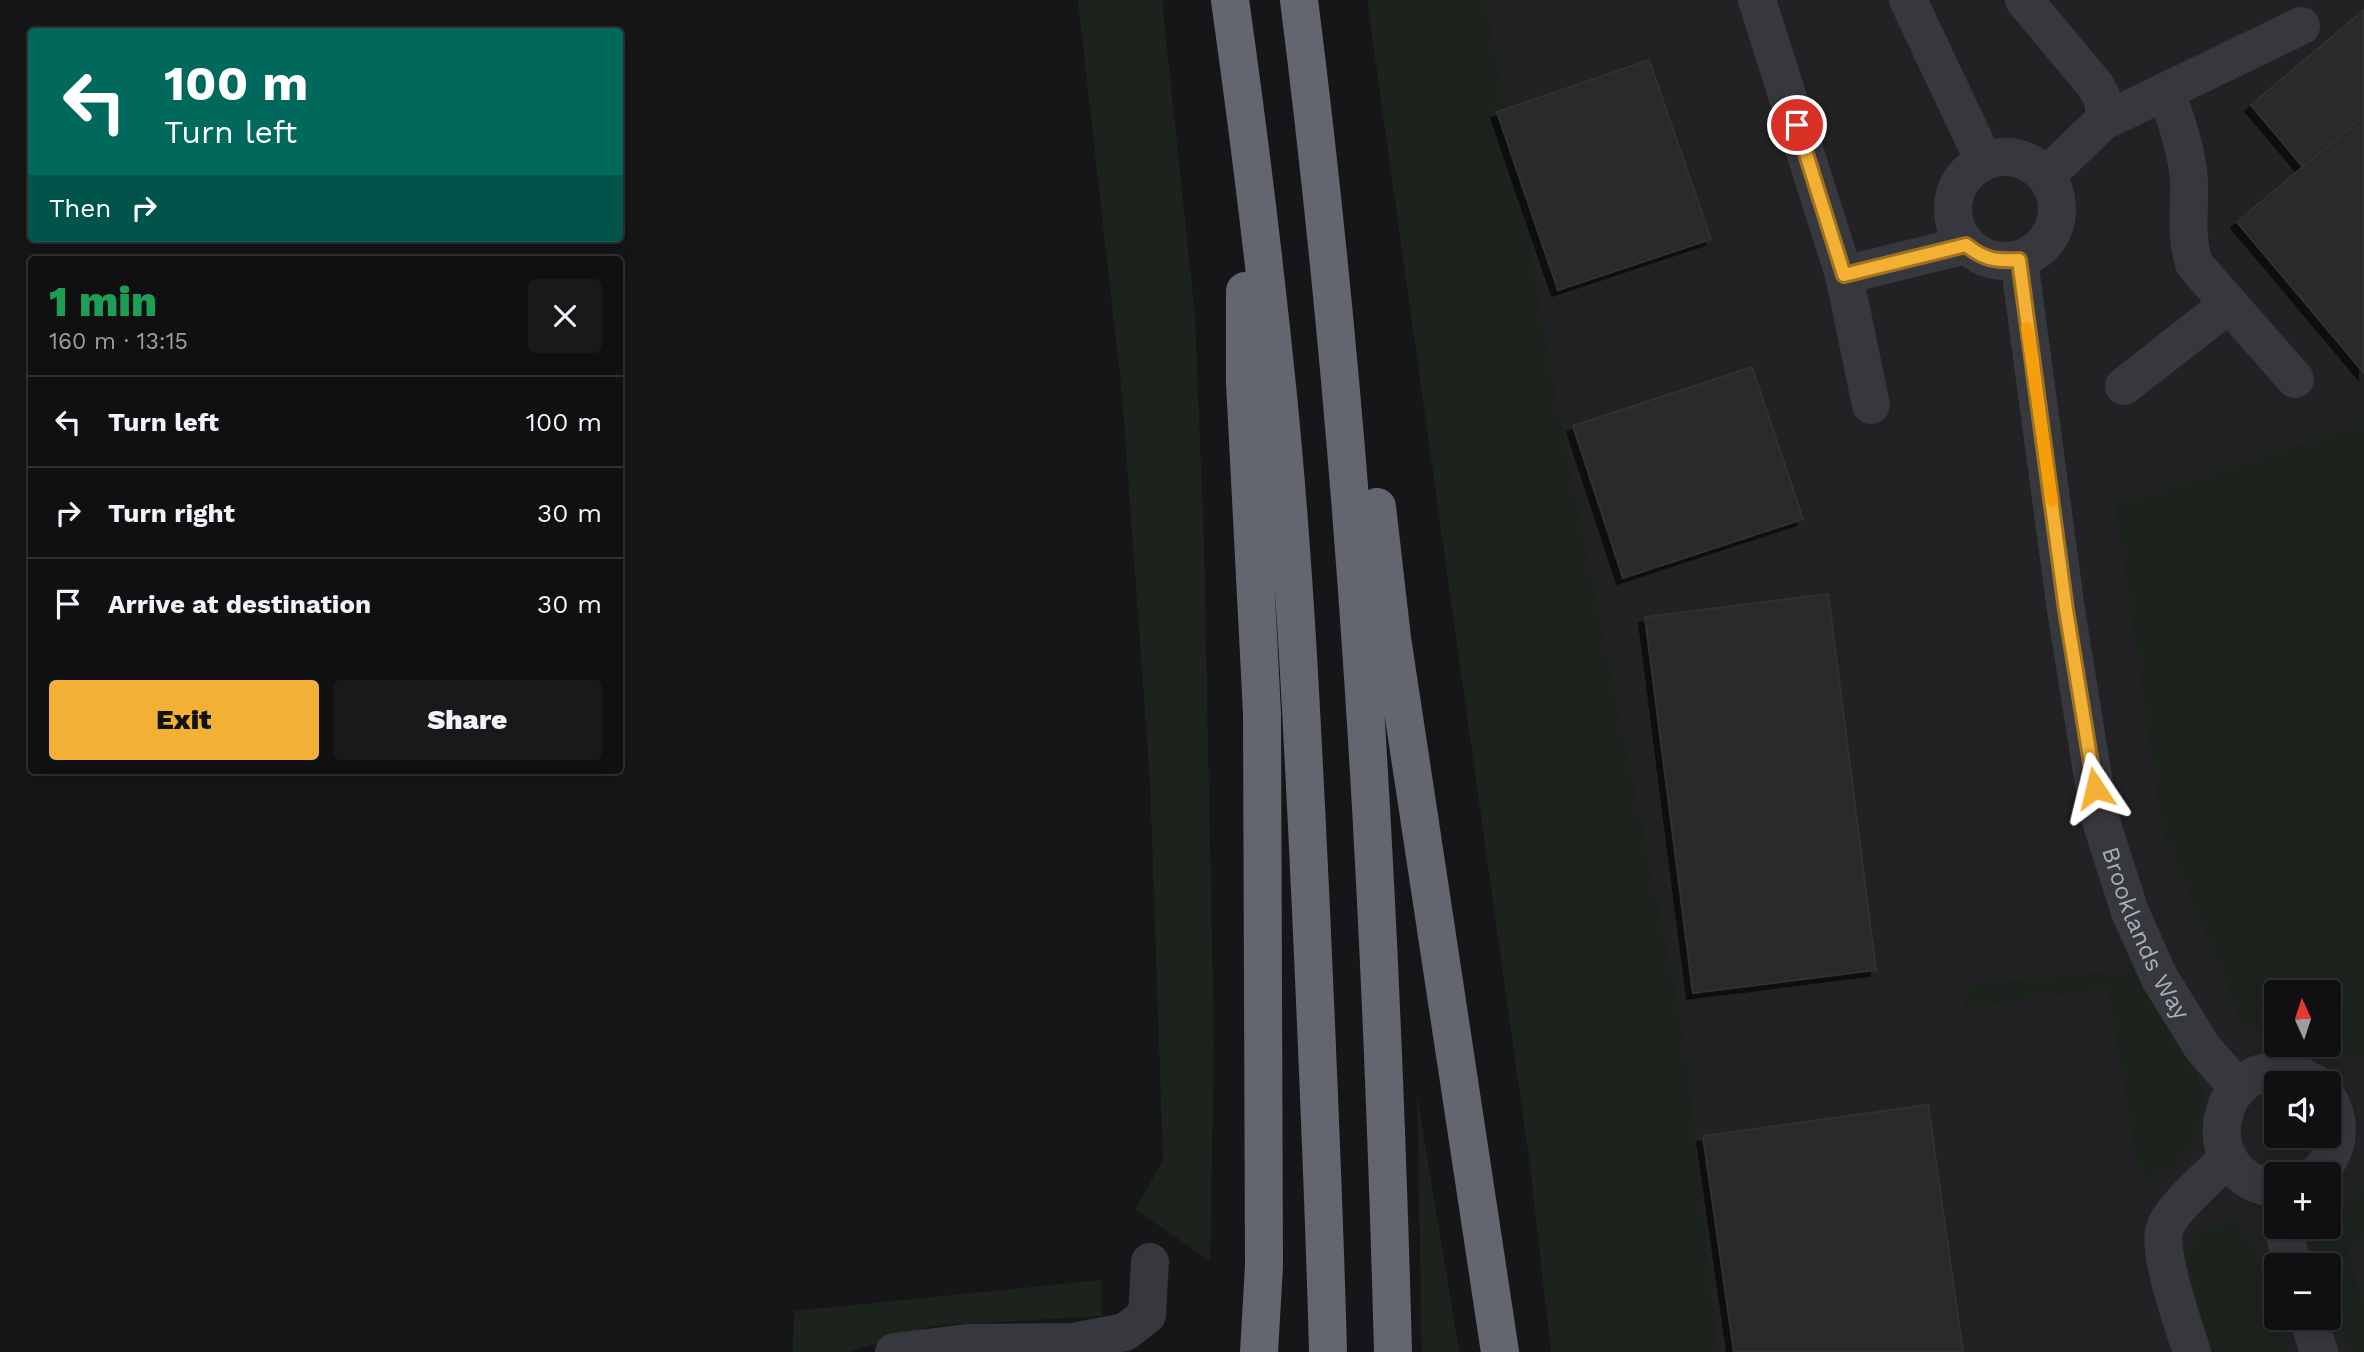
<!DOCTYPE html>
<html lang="en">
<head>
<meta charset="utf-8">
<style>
	:root { --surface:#101012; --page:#19191b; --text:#f1f3f6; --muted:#9c9d9f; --line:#303032; --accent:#f2b134 }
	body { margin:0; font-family:"Work Sans",sans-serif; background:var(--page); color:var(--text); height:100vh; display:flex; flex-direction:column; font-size:26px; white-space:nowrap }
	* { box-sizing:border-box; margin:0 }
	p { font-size:23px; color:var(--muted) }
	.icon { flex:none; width:38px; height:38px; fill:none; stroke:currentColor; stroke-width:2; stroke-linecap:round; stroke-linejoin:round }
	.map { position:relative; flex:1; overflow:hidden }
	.drawer { position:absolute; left:28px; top:256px; width:595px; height:518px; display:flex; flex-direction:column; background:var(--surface); border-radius:7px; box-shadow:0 4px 18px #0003,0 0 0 2px var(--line) }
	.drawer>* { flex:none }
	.hud { position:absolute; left:28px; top:28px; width:595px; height:214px; border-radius:7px; box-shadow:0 4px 18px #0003,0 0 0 2px var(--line); background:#00695c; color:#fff; overflow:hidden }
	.needle { width:46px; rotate:357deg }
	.fabs { position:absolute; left:2264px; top:980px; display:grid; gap:14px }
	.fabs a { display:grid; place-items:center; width:77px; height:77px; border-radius:7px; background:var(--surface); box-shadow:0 4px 18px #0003,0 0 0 2px var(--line); font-size:35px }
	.pin { position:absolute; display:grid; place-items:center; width:60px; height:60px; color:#fff; margin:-30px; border:4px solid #fff; border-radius:50%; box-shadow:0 2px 7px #0007 }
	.me { position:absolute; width:77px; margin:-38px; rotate:350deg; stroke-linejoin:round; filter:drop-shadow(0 0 5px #0008) }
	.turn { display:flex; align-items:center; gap:24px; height:147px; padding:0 21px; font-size:32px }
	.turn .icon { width:91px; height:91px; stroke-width:2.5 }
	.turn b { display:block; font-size:49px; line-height:60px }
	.then { display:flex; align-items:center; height:66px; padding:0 21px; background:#0003; gap:14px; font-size:26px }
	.round { display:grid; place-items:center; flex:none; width:74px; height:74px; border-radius:7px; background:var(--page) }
	.headline { display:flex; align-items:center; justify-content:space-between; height:119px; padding:0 21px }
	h1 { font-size:42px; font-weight:800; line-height:52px; color:#1e9e55 }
	.action { display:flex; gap:14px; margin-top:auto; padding:14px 21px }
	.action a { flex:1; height:80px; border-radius:7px; background:var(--accent); color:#111; font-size:28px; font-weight:800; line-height:80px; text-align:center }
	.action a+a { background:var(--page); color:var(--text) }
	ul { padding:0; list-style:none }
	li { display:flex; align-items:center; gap:21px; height:91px; padding:0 21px; border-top:2px solid var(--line) }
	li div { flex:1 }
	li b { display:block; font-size:26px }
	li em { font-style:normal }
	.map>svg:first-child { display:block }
	.built { fill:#222225; fill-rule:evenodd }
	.green { fill:#1c231d }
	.building { fill:#29292c; stroke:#303034; stroke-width:2; filter:url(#shadow) }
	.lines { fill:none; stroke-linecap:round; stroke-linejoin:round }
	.minor { stroke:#37383d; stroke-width:38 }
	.highway { stroke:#63666e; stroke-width:38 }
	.route-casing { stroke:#9d7322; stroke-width:18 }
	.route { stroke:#f2b134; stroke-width:12 }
	.slow { stroke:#f59e0b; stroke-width:12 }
	.labels { text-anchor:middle; stroke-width:7; stroke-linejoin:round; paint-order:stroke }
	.street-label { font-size:24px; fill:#a8adb8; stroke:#111113 }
</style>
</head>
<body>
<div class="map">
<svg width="2364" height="1352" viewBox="0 0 2364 1352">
	<defs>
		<filter id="shadow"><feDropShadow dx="-6" dy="6" stdDeviation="0" flood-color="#0009"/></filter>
	</defs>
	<rect width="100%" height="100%" fill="#161618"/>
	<path class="built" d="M1464,0H2364V1352H1627ZM2277,992H2329V1045H2277ZM2277,1083H2329V1136H2277ZM2277,1174H2329V1227H2277ZM2277,1265H2329V1318H2277Z"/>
	<path class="green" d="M1078,0H1162L1195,316L1204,546L1214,1044L1210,1261L1135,1209L1163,1161L1150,779L1122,394Z
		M1367,0H1484L1493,38L1559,413L1684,1034L1718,1352H1551L1530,1166Z
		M2364,424V1062L2344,1053L2329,1043V992H2277V1028L2241,1024L2228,987L2162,830L2115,504Z
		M2135,968L2185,1034L2203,1092L2198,1136L2173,1172L2139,1180L2108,989L1964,1008L1961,986Z
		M1417,1095L1458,1345L1459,1352H1422Z
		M2364,1182V1239L2345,1245L2364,1305V1352H2350L2329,1281V1265H2325L2315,1232L2322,1227H2329V1222L2357,1196Z
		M2238,1221L2254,1250L2288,1352H2209L2186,1253L2201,1228Z
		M1101,1280L1102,1316L932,1326L848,1352H793L794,1311Z"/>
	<path class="building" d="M2364,10V116L2303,167L2251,105Z
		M1649,60L1711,239L1558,290L1497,112Z
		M2364,116V373L2237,222Z
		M1752,367L1803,519L1623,578L1573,426Z
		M1828,594L1876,970L1693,993L1645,617Z
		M1928,1105L1963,1352H1734L1703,1136Z"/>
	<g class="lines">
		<g class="minor">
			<path d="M1757,0L1844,275L1871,405"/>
			<path d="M1908,0L1984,161"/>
			<path d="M2024,0L2095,85C2103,99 2107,106 2102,122L2046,176"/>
			<path d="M2166,91C2176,121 2187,150 2189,181C2190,211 2185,234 2194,264L2295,379"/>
			<path d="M2102,122L2301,26"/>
			<circle cx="2005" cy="209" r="52"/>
			<path id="s1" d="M2019,260L2066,610L2099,815L2130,912L2159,977L2202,1047L2238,1088"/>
			<path d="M1844,275L1966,245"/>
			<path d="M2124,386L2229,304"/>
			<path d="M2317,1174C2338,1153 2343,1127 2329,1100"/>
			<path d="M2277,1189C2188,1177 2216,1053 2294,1073C2301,1075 2307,1080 2314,1083"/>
			<path d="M2283,1227L2292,1265"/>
			<path d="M2308,1318L2319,1352"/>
			<path d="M894,1352L967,1343L1073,1342L1125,1332L1147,1315L1150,1262"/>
			<path d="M2192,1352C2183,1324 2159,1258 2164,1231C2168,1211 2213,1173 2228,1158"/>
		</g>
		<path class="highway" d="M1230,0C1248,128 1264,257 1277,386C1294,553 1302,721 1310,889C1317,1043 1324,1197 1328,1352
			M1299,0C1356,449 1381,900 1393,1352
			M1245,291V382L1262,713L1264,1266L1259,1352
			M1377,507L1392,638L1500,1352"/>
	</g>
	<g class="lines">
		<defs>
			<path id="route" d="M1797,125L1844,275L1966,245C1985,260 1995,261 2019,260L2066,610L2095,788"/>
		</defs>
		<use href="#route" class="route-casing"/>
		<use href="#route" class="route"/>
		<path class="slow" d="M2027,328L2052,501"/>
	</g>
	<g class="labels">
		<g class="street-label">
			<text dy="8" stroke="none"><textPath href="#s1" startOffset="688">Brooklands Way</textPath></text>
		</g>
	</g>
</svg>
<div class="fabs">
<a><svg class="needle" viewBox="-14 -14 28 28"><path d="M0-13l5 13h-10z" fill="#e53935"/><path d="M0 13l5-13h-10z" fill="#9c9d9f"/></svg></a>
<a><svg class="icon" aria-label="sound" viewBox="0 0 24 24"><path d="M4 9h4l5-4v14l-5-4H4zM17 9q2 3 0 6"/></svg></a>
<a>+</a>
<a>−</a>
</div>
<div class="pin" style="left:1797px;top:125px;background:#d93025"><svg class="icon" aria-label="arrive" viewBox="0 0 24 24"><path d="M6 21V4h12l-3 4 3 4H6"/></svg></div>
<svg class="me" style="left:2095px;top:788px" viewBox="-20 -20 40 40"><path d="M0-17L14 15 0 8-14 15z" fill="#f2b134" stroke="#fff" stroke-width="4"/></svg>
<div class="hud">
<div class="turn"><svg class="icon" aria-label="left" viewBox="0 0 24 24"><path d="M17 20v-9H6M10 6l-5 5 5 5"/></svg><div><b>100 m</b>Turn left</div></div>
<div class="then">Then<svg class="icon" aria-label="right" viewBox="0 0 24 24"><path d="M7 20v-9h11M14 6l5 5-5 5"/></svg></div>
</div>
<section class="drawer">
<div class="headline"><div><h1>1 min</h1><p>160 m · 13:15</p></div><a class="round"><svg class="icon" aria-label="close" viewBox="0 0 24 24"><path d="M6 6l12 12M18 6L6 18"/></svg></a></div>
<ul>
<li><svg class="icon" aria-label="left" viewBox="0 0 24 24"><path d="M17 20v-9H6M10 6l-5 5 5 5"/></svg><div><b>Turn left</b></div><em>100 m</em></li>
<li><svg class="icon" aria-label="right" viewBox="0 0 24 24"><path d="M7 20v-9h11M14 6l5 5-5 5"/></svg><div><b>Turn right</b></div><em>30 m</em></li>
<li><svg class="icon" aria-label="arrive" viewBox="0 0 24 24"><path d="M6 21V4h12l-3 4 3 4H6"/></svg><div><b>Arrive at destination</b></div><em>30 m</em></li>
</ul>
<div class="action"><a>Exit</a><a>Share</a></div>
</section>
</div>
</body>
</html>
